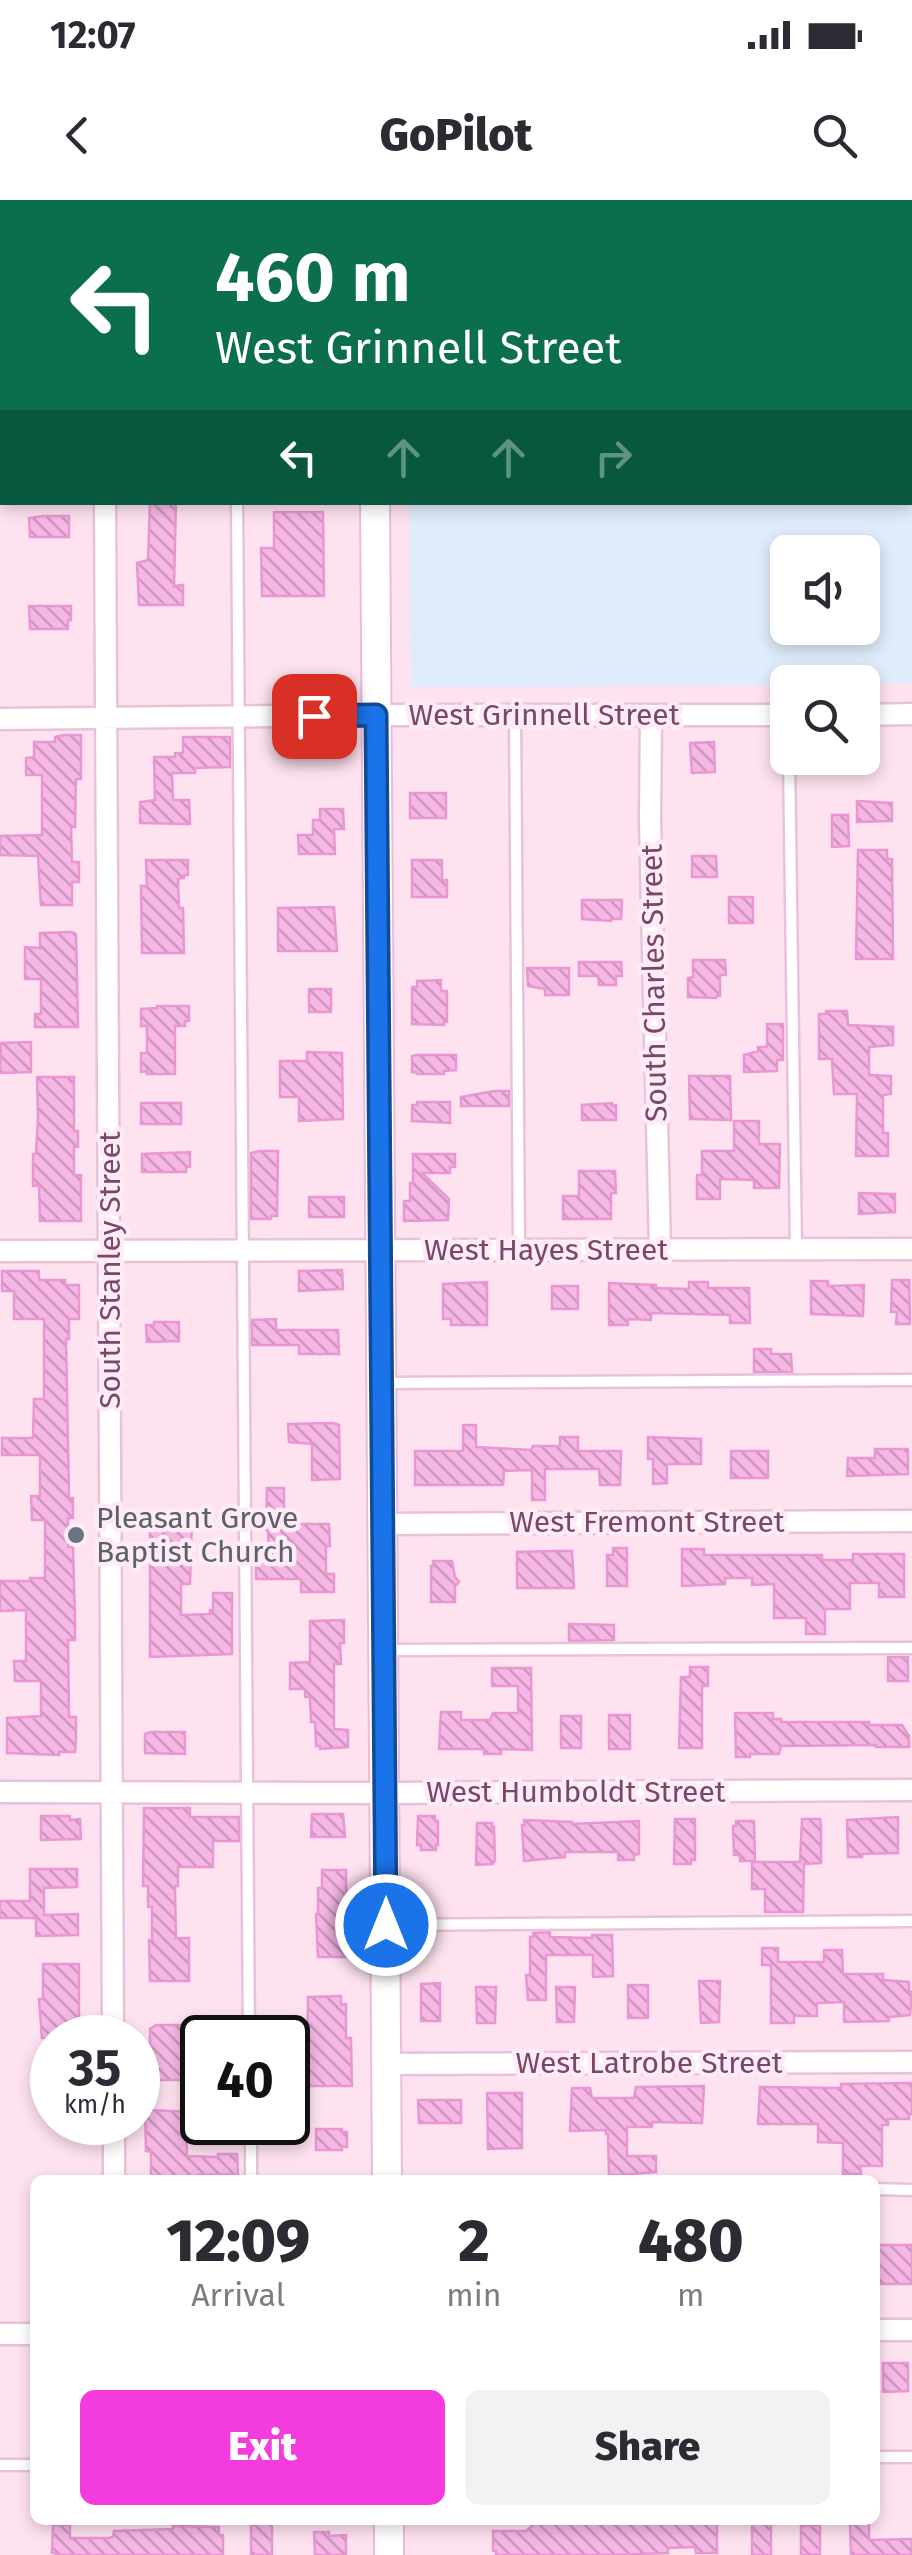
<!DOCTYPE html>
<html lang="en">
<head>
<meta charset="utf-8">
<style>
	:root { --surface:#fff; --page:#f2f2f3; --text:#2b2b33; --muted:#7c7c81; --accent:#f43cde }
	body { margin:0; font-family:"Fira Sans",sans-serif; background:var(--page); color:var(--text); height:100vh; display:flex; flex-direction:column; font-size:38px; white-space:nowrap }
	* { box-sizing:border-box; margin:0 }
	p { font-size:32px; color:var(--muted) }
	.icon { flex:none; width:55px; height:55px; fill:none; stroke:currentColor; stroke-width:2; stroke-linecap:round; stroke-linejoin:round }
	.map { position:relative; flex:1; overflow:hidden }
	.details { position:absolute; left:30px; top:1975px; width:850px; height:350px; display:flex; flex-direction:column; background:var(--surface); border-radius:15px; box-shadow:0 5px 15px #0003 }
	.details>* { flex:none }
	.banner { position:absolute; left:0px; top:0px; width:912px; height:305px; box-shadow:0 5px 15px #0003; background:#0b6e4f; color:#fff; overflow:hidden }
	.controls { position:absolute; left:770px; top:335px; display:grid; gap:20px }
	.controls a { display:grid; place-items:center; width:110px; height:110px; border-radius:15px; background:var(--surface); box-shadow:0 5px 15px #0003; font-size:50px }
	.speed { position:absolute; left:30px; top:1815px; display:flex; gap:20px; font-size:50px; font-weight:700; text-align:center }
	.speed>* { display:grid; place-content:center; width:130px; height:130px; border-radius:50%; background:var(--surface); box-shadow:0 5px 15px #0003; line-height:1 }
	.speed small { font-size:25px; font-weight:400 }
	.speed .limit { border:5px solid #111; border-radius:15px; background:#fff; color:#111 }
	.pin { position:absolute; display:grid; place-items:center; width:85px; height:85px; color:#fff; margin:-42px; border-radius:20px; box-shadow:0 5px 15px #0006 }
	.me { position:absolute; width:110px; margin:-55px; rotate:0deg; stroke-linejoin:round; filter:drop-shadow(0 0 8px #0008) }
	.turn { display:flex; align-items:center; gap:35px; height:210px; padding:0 50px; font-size:45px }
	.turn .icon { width:130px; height:130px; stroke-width:2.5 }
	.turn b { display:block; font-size:70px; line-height:85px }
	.lanes { display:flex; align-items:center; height:95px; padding:0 50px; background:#0003; justify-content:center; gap:50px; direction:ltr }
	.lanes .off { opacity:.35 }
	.eta { display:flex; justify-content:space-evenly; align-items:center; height:170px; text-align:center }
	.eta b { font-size:60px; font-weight:800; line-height:70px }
	.primary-button { display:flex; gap:20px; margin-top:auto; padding:20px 50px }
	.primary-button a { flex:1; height:115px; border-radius:15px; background:var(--accent); color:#fff; font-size:40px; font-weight:800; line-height:115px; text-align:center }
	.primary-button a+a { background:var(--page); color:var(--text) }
	.status { display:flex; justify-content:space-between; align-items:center; height:70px; padding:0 50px; background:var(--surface); direction:ltr }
	.status svg { height:28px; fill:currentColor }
	header { display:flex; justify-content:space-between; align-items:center; height:130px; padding:0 50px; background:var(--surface); font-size:45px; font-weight:800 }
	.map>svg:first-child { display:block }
	.education { fill:#dfecfb; fill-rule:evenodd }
	.building { fill:url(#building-back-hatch); stroke:#ea96d3; stroke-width:2.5 }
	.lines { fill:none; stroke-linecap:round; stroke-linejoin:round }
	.lane-casing { stroke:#e9c2da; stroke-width:15 }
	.street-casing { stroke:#e9c2da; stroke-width:25 }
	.secondary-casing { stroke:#ebbcda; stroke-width:32 }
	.lane { stroke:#fff; stroke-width:10 }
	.street { stroke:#fff; stroke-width:20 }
	.secondary { stroke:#fff; stroke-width:28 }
	.route-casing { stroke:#114b97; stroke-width:25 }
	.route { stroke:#1a73e8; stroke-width:18 }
	.worship-dot { fill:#6b7280; stroke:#ffebf5; stroke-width:4 }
	.labels { text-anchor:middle; stroke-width:9; stroke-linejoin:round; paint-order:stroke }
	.street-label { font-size:30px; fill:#79466c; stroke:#ffebf5 }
	.worship-label { font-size:30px; fill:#5b616d; stroke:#ffebf5; text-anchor:start }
</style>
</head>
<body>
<div class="status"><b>12:07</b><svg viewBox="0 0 49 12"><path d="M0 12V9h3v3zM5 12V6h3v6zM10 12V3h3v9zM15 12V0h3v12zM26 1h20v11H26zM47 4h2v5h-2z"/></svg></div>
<header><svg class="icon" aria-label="back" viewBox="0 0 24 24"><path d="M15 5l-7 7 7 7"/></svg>GoPilot<svg class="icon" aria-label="search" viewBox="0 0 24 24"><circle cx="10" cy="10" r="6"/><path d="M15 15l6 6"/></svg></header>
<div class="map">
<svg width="912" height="2355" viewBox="0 0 912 2355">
	<defs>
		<pattern id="building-back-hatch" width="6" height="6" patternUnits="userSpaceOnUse" patternTransform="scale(2.5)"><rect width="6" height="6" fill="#f6b7e4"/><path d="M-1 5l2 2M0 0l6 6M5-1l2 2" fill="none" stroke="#cc97bd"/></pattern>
	</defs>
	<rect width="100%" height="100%" fill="#fee2f0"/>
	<path class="education" d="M910,12H912V484L788,482L787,485L411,487L409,303L910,302ZM788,352H862V428H788Z"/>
	<path class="building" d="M150,302H176L174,386L183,385V405H139L137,363L148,360Z
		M274,312H323L324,396H262L261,348H274Z
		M43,316H69V337H30L29,318Z
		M29,406H71V420H68V429H30Z
		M64,535H81V579H76L75,627H71L72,662H79V682H72V705H41L38,656L0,655V636L42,635V575H26V558L34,557V542H55V537Z
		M183,537H230V567L195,568V573H172L173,600H189L190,624L140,623V602L155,600L154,557H175V553H183Z
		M714,542L715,572L692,573L690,543Z
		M410,593H446V618H410Z
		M857,601L892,603V621L857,622Z
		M320,609H343L344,629H334L335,654H299L298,635H313V620H320Z
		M832,615H848L849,646L832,647Z
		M858,650H887V659H892L893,759H856Z
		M692,656H716L717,677H692Z
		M146,660H188V675H184V678L178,679L179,708H183L184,753H142L141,686H147Z
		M412,660H442V680H447V697H412Z
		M729,697H753V723H729Z
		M582,700H622L621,719H611V721L582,719Z
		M334,707L337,751H278V708Z
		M72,732L76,734L78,827H35V814H41V779H25V747L40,748V733Z
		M693,760H725L726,775H720V796H716V798L688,797V778L693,777Z
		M579,762H621L622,776H616V785H599L598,776H579Z
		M527,768H569V795H545V789L528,786Z
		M441,780V791H447V822H444V825L412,824V787H417V781Z
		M309,789H331V812H309Z
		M157,806H189V821H185V826H175V874H147V871L141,872V853H147V826H141V809L157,808Z
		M826,811H847L848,825L893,827V845L869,847V875L891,876V894L883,895V933H888V956H856L857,894H834L832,859H819V814H826Z
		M767,824H783V860H777V871L744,872V855L758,851V847H767Z
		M31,842V872L0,873L1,843Z
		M307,852L342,853L343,919L299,921V897H280V861H307Z
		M417,855H456V870L444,871V874H417L416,872H412V856Z
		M689,876H730L731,920L690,919Z
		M37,877H74V931H78V947H74V975H81V1021H40L39,985L33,986V954H36L38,917Z
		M494,891H509V906H461V897Z
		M417,902H450V923L412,921V905H417Z
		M141,903H181V924H141Z
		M612,903V906L616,905V920H582V905Z
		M734,921H759V944H780L779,988H754V980L720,979V999H697V975H702V951H734Z
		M259,951H278L277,1016H271V1019H251V953Z
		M190,952V967H186V972H142V954Z
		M413,954H455V967H450V973H422L449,999L448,1020L404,1021V1001H410V983H413Z
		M579,971H615L616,993H611V1019H563V996H579Z
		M859,993L895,994V1012L859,1014Z
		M309,997H344V1017H309Z
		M342,1070L343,1089L299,1091V1071Z
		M2,1071H39V1080H65V1085H79V1119H69V1139H66L69,1298H73V1318H68V1347H73L75,1419V1440H68L69,1517H76V1542L75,1552H59V1555L7,1553V1518L41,1516V1481H15L14,1461H26V1410L0,1411V1381H30V1378H45V1320H32L31,1296H40V1255H2V1238H33L34,1199H44V1119H14V1091H2Z
		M892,1080H909L910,1124H896L897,1112H891Z
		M811,1081H828V1086L864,1085L863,1116L811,1114Z
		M487,1082V1125H451V1119H443V1084Z
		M689,1082H708V1088H749L750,1123H730V1115L651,1113V1120L628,1119V1125H609V1083L656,1085V1088L689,1089Z
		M552,1086H578V1109H552Z
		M276,1119V1130H338L339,1154H299V1145H252V1120Z
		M154,1122H179V1141L147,1142L146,1125H154Z
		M754,1149H771V1154H791L792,1172H754Z
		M333,1223L339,1225L340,1279L312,1280V1244L289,1242L288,1224Z
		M463,1225H476V1247L531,1250L533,1246H560V1237H578V1251H621L620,1285H600L599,1269H545V1300H532V1270L504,1271L503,1285H415V1251H463Z
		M648,1237L701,1239V1264H667V1283L653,1284V1259H648Z
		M875,1249H908V1274L847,1276L848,1258H875Z
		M731,1251H768V1278H731Z
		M267,1288H284V1324H329L330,1346H326V1374H334V1392H301V1379H256V1360H269L268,1330H266Z
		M160,1315H192L190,1384H181V1415L210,1414V1410H213V1393H232V1454L150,1457V1317Z
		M613,1348H627V1386H607V1355H613Z
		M682,1349H704V1355H822V1360H853V1354H904V1397H879V1383H850V1409H825V1434H806V1418H774V1384L752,1385V1378H725V1384L682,1386Z
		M554,1351H572L574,1388H517V1352Z
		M433,1361H452L455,1377L459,1382L455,1386V1402H431V1366H433Z
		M344,1420V1443H340L341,1464H334V1529L348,1530V1547L320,1549V1546H316L315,1522H311L310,1497H305V1489H290V1463L310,1462V1421Z
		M569,1424L614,1425V1440L569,1441Z
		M888,1457H908V1481H888Z
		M690,1467H708V1486H702V1548H679L681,1477H690Z
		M492,1468H531L532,1550L501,1549V1554H484V1549H439L441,1512H461V1520H490L493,1513H518V1486H492Z
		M735,1513H773V1519H781V1522H869V1525H902L909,1536V1547H876V1545L781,1546L779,1554H750V1557H736Z
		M609,1515H630V1549H609Z
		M561,1516H581V1548H561Z
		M151,1532H185V1554L145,1553V1534Z
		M144,1608H190V1617H239V1641H213V1667H178V1686H175L176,1738H189V1781H150L149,1740H152V1707H148V1686H143Z
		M312,1614H343L345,1637H311Z
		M41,1616H70V1620L80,1619L81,1639L41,1640Z
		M418,1616H435V1621H438V1645H436V1650H421V1645H417Z
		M898,1617V1653L862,1654V1657H848L847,1620Z
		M675,1619H695V1660L691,1659V1664H674Z
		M802,1619H820L821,1624V1663L804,1664L803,1712H765V1689H752V1662H800Z
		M524,1620L572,1622V1624L639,1621V1654L634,1655V1660H618V1652H565V1657L524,1661L522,1625H524Z
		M736,1621H754L755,1661H740V1655H734L733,1626H736Z
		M477,1623H492V1628L494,1627L495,1660L493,1664L476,1665Z
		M30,1669H77V1687L44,1688V1715L78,1714V1735L36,1736V1718H0V1701H30Z
		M322,1670H346L347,1757H318L316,1714H318V1688H322Z
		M550,1732V1737L592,1738V1735H612L613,1776L593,1777V1755H546V1800H528L526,1775H530V1737H533V1733Z
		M762,1748H778V1762H824V1750H842L843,1774H883V1780L909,1782V1792H912L910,1815L889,1817V1821L844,1822V1802L817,1803V1816H794V1823H771V1765H762Z
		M43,1764H79V1838H42L39,1799H43Z
		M699,1781H720L719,1822L701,1823Z
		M440,1783V1821H421V1784Z
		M628,1785H648V1818H628Z
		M476,1787H496L495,1823H477Z
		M556,1787H575L574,1822H557Z
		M341,1796V1805L346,1804V1838H351L352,1886H307L308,1797Z
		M156,1825H192L189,1880H150V1829Z
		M912,1883V1914H909V1919H888V1925H882V1966H860L861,1974H843V1943L818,1942V1924H758L760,1887L841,1888V1884Z
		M704,1886L702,1923L652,1922V1927H627V1956H656V1972L609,1976L608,1934H606V1930L570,1931L572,1888H590L592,1898H634L636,1887Z
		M487,1893H522V1948L488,1949Z
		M418,1900H461V1923H419Z
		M150,1910L190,1912L191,1928H186L187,1956L218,1957V1954H237L238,1974L197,1975V1980H155V1976H151V1952L146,1951L145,1912H150Z
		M316,1929H342V1932H347V1947L342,1946V1950H316Z
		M878,2045H912V2084H875V2059H878Z
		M883,2163H908V2191L883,2192Z
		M256,2320H272V2355H251V2325H256Z
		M603,2320H717V2353H696L695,2347L668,2348V2353L615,2355H496V2351H493V2331H526L538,2321L603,2323Z
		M771,2320V2355H752V2321Z
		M855,2320H869V2340L912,2339V2355H851L850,2324H855Z
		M53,2325H70V2338H109L113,2336L114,2331L173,2329V2326L219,2327V2335H223V2355H56V2353H52Z
		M820,2325V2354L801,2355V2326Z
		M314,2332H329V2336L346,2335V2355H315Z"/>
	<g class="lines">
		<defs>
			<path id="lane" d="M240,2V0
				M237,302L249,1838
				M515,516L519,1049
				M789,558L796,1049
				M383,1183L912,1180
				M384,1450L912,1448
				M387,1725L912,1721
				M251,1922V1980
				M875,1989L912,1990
				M875,2257H912
				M0,2265H35"/>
			<path id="street" d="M103,0V2
				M105,302L113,1838
				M651,515L650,620L660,1050
				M862,515L912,514
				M0,519L375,515H788
				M0,1051L912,1049
				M382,1324L912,1321
				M0,1592L385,1593L912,1590
				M386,1864L912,1862
				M114,1922V1980
				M875,2130H912
				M0,2134H35"/>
			<path id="secondary" d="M374,0V2
				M375,302L387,1980
				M389,2320V2355"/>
		</defs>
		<use href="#lane" class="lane-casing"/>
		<use href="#street" class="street-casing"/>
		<use href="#secondary" class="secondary-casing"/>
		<use href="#lane" class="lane"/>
		<use href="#street" class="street"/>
		<use href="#secondary" class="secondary"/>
	</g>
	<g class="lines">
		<defs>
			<path id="route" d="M314,516L376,515L386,1725"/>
		</defs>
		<use href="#route" class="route-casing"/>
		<use href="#route" class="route"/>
	</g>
	<circle class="worship-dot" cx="76" cy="1335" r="10"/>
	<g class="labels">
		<g class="street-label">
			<text x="544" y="525">West Grinnell Street</text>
			<text transform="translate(654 783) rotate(-91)" y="10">South Charles Street</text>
			<text x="546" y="1060">West Hayes Street</text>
			<text transform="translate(110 1070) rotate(-90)" y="10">South Stanley Street</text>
			<text x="647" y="1332">West Fremont Street</text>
			<text x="576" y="1602">West Humboldt Street</text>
			<text x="649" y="1873">West Latrobe Street</text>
		</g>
		<g class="worship-label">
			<text x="96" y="1328">Pleasant Grove<tspan x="96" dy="34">Baptist Church</tspan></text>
		</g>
	</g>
</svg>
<div class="controls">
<a><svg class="icon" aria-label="sound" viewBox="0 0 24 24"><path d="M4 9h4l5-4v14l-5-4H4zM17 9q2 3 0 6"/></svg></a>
<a><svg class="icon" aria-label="search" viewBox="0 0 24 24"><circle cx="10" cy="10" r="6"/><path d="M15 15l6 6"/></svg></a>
</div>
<div class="speed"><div>35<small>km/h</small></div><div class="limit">40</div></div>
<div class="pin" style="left:314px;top:516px;background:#d93025"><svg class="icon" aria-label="arrive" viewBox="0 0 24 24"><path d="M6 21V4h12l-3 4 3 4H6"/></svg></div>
<svg class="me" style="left:386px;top:1725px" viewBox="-20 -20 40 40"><circle r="17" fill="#1a73e8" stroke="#fff" stroke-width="3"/><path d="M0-11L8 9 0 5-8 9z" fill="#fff"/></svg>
<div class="banner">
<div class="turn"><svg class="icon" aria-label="left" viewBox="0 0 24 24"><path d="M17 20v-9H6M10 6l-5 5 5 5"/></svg><div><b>460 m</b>West Grinnell Street</div></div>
<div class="lanes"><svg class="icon" aria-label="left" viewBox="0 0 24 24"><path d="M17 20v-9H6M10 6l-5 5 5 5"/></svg><svg class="icon off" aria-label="ahead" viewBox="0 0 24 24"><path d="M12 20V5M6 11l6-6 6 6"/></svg><svg class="icon off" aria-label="ahead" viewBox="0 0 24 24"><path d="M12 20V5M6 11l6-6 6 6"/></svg><svg class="icon off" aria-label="right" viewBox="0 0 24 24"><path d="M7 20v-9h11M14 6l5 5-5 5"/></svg></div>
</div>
<section class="details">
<div class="eta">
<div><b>12:09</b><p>Arrival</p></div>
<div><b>2</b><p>min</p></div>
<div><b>480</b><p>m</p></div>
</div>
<div class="primary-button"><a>Exit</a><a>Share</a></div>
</section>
</div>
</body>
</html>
